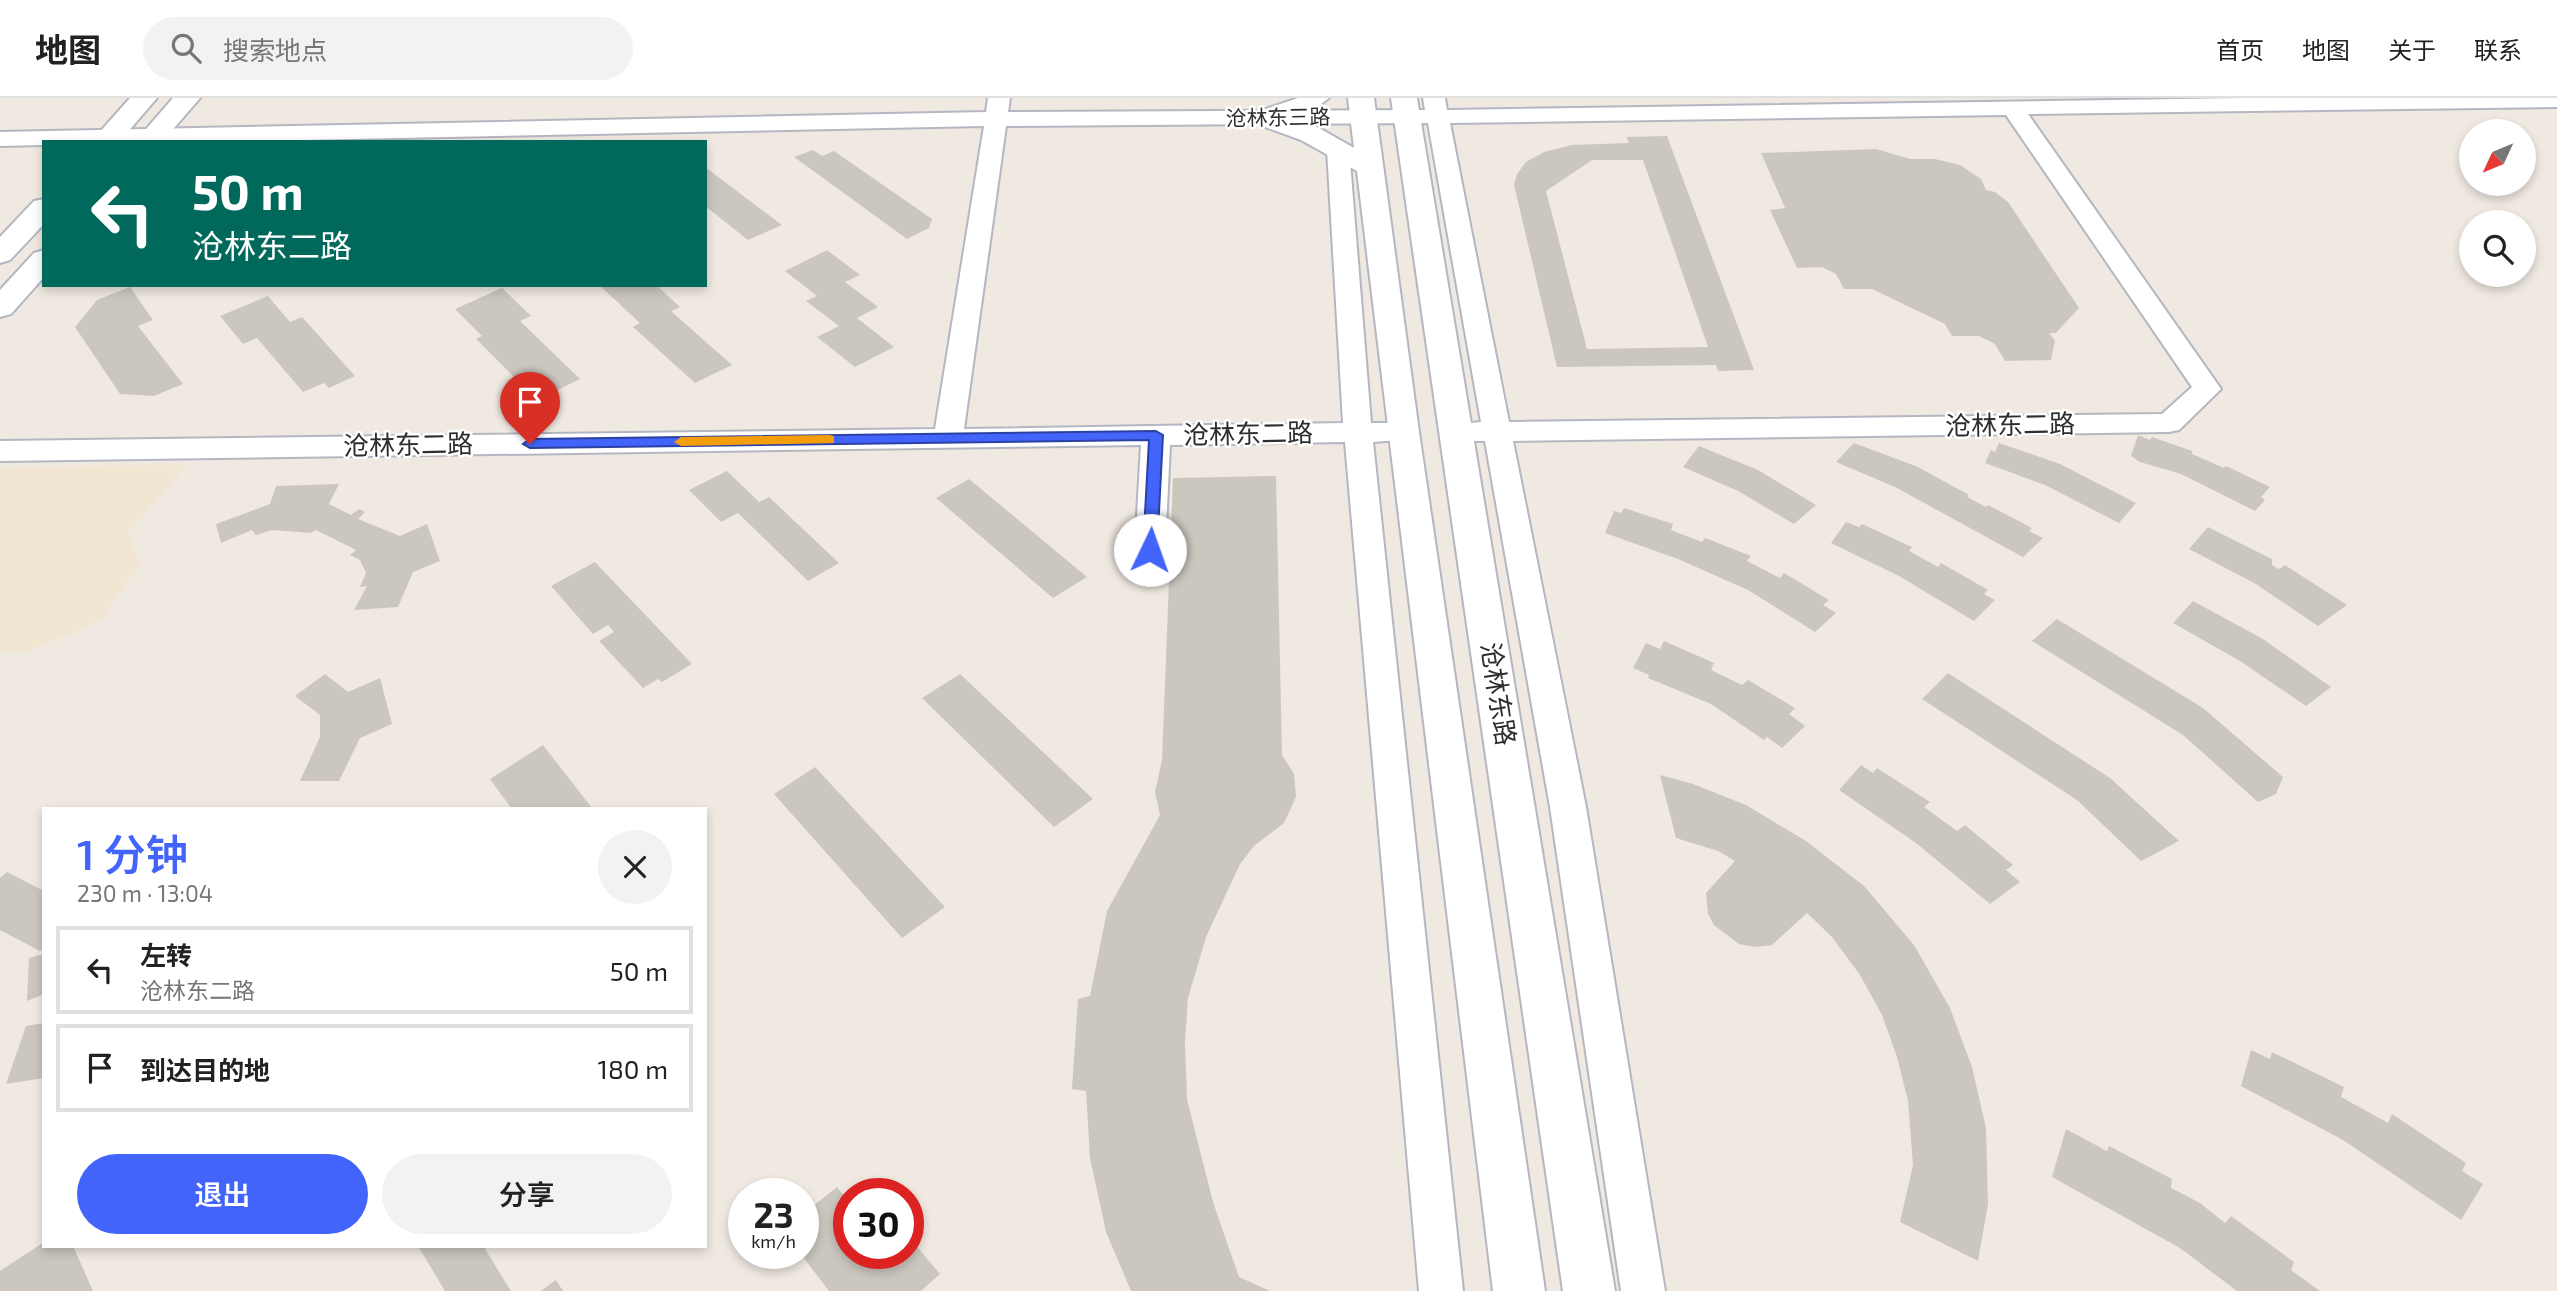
<!DOCTYPE html>
<html lang="zh">
<head>
<meta charset="utf-8">
<style>
	:root { --surface:#fff; --page:#f2f2f2; --text:#222; --muted:#767676; --line:#e0e0e0; --accent:#4264fb }
	body { margin:0; font-family:"Exo 2","Noto Sans SC",sans-serif; background:var(--page); color:var(--text); height:100vh; display:flex; flex-direction:column; font-size:26px; white-space:nowrap }
	* { box-sizing:border-box; margin:0 }
	p { font-size:23px; color:var(--muted) }
	.icon { flex:none; width:38px; height:38px; fill:none; stroke:currentColor; stroke-width:2; stroke-linecap:round; stroke-linejoin:round }
	.map { position:relative; flex:1; overflow:hidden }
	.drawer { position:absolute; left:42px; top:709px; width:665px; height:441px; display:flex; flex-direction:column; background:var(--surface); border-radius:0px; box-shadow:0 4px 10px #0003 }
	.drawer>* { flex:none }
	.top-card { position:absolute; left:42px; top:42px; width:665px; height:147px; border-radius:0px; box-shadow:0 4px 10px #0003; background:#00695c; color:#fff; overflow:hidden }
	.needle { width:46px; rotate:226deg }
	.controls { position:absolute; left:2459px; top:21px; display:grid; gap:14px }
	.controls a { display:grid; place-items:center; width:77px; height:77px; border-radius:50%; background:var(--surface); box-shadow:0 4px 10px #0003; font-size:35px }
	.speed { position:absolute; left:728px; top:1080px; display:flex; gap:14px; font-size:35px; font-weight:700; text-align:center }
	.speed>* { display:grid; place-content:center; width:91px; height:91px; border-radius:50%; background:var(--surface); box-shadow:0 4px 10px #0003; line-height:1 }
	.speed small { font-size:18px; font-weight:400 }
	.speed .limit { border:10px solid #d22; background:#fff; color:#111 }
	.pin { position:absolute; display:grid; place-items:center; width:60px; height:60px; color:#fff; margin:-72px -30px; border-radius:50% 50% 50% 0; rotate:-45deg; box-shadow:0 0 7px #0007 }
	.pin .icon { rotate:45deg }
	.me { position:absolute; width:77px; margin:-38px; rotate:3deg; stroke-linejoin:round; filter:drop-shadow(0 0 5px #0008) }
	.turn { display:flex; align-items:center; gap:24px; height:147px; padding:0 35px; font-size:32px }
	.turn .icon { width:91px; height:91px; stroke-width:2.5 }
	.turn b { display:block; font-size:49px; line-height:60px }
	.round { display:grid; place-items:center; flex:none; width:74px; height:74px; border-radius:37px; background:var(--page) }
	.summary { display:flex; align-items:center; justify-content:space-between; height:119px; padding:0 35px }
	h1 { font-size:42px; font-weight:600; line-height:52px; color:var(--accent) }
	.cta { display:flex; gap:14px; margin-top:auto; padding:14px 35px }
	.cta a { flex:1; height:80px; border-radius:42px; background:var(--accent); color:#fff; font-size:28px; font-weight:600; line-height:80px; text-align:center }
	.cta a+a { background:var(--page); color:var(--text) }
	ul { padding:0; list-style:none }
	li { display:flex; align-items:center; gap:21px; height:88px; margin:0 14px 10px; padding:0 21px; border:4px solid var(--line); border-radius:0px }
	li div { flex:1 }
	li b { display:block; font-size:26px }
	li em { font-style:normal }
	header { display:flex; align-items:center; gap:42px; box-sizing:border-box; height:98px; padding:0 35px; background:var(--surface); border-bottom:2px solid var(--line) }
	header strong { font-size:33px }
	nav { display:flex; gap:38px; margin-inline-start:auto; font-size:24px }
	.search { width:490px; height:63px; background:var(--page); display:flex; align-items:center; gap:18px; box-sizing:border-box; padding:0 24px; border-radius:38px; color:var(--muted); font-size:26px }
	.map>svg:first-child { display:block }
	.education { fill:#f0e6d1 }
	.building { fill:#cbc7bf; fill-rule:evenodd }
	.lines { fill:none; stroke-linecap:round; stroke-linejoin:round }
	.minor-casing { stroke:#b4b7c1; stroke-width:4 }
	.tertiary-casing { stroke:#b4b7c1; stroke-width:4 }
	.secondary-casing { stroke:#b4b7c1; stroke-width:4 }
	.minor { fill:#fff; fill-rule:evenodd }
	.tertiary { fill:#fff; fill-rule:evenodd }
	.secondary { fill:#fff; fill-rule:evenodd }
	.route { fill:#4264fb; stroke:#2b41a3; stroke-width:2 }
	.slow { fill:#f59e0b }
	.labels { text-anchor:middle; stroke-width:5; stroke-linejoin:round; paint-order:stroke }
	.far-street-label { font-size:21px; fill:#2e2e2e; stroke:#fff }
	.street-label { font-size:26px; fill:#2e2e2e; stroke:#fff }
</style>
</head>
<body>
<header>
<strong>地图</strong>
<div class="search"><svg class="icon" aria-label="search" viewBox="0 0 24 24"><circle cx="10" cy="10" r="6"/><path d="M15 15l6 6"/></svg>搜索地点</div>
<nav><a>首页</a><a>地图</a><a>关于</a><a>联系</a></nav>
</header>
<div class="map">
<svg width="2557" height="1193" viewBox="0 0 2557 1193">
	<rect width="100%" height="100%" fill="#efe9e1"/>
	<path class="education" d="M188,366L128,434L140,466L102,521L28,554L0,553V370Z"/>
	<path class="building" d="M1667,38L1754,272L1718,273L1716,267L1557,269L1514,87L1517,76L1526,64L1544,54L1572,47L1629,45L1626,39ZM1592,62H1643L1708,249L1587,251L1546,93Z
		M1876,51L1910,61H1935L1960,67L1981,81L1986,92L1995,94L2008,104L2079,210L2056,235H2049L2055,243L2051,262L2005,263L1995,246L1979,238H1952L1945,226L1872,191H1844L1836,176L1822,169L1797,170L1770,112L1785,110L1761,55Z
		M813,52L822,58L834,53L932,121L929,130L907,141L794,59Z
		M705,69L782,127L748,142L705,108Z
		M827,152L860,177L845,184L878,209L857,220L894,249L855,269L817,239L839,228L806,203L817,198L785,173Z
		M599,187H656L680,209L671,213L732,267L695,285L633,229L640,225Z
		M130,189L153,222L138,228L183,286L154,298L120,296L75,229L97,202Z
		M502,190L531,218L520,223L580,281L537,302L476,241L482,238L455,211Z
		M268,198L290,224L302,219L355,278L329,290L324,285L303,294L257,240L243,246L220,218Z
		M2138,337L2150,342L2152,339L2192,353V356L2224,370L2226,368L2270,389L2261,399L2265,402L2255,413L2181,376L2140,364L2131,358Z
		M1854,345L1918,369L1969,397L1967,399L1986,409L1988,407L2032,430L2029,433L2043,440L2023,459L1895,389L1836,364Z
		M1999,345L2060,366L2136,405L2119,425L2045,387L1985,365L1991,352L1995,354Z
		M1699,348L1758,372L1816,407L1794,426L1738,393L1683,369Z
		M727,373L759,404L769,399L839,465L808,483L738,415L721,424L689,392Z
		M1276,378L1282,657L1294,676L1296,699L1284,725L1254,748L1240,766L1206,839L1188,900L1185,944L1187,1001L1213,1104L1239,1179L1270,1193H1131L1106,1134L1090,1060L1086,993L1072,991L1078,901L1090,898L1107,813L1160,717L1155,694L1162,662L1173,380Z
		M969,381L1087,479L1053,500L936,400Z
		M339,386L329,406L351,417L359,411L365,414L358,421L400,438L427,426L440,463L413,474L398,509L354,512L367,488L360,489L366,475L360,462L350,457L356,452L316,432L311,435L272,432L256,437L252,432L221,445L216,426L270,406L276,388Z
		M1624,410L1673,426L1671,432L1702,444L1705,440L1751,458L1747,463L1780,480L1784,475L1829,502L1823,507L1836,515L1815,534L1748,492L1678,461L1605,435L1614,413L1621,415Z
		M1846,424L1859,429L1862,426L1912,449L1909,453L1938,469L1941,465L1988,492L1984,496L1995,502L1974,523L1899,478L1831,445Z
		M2208,429L2272,461V467L2279,471L2285,467L2347,507L2318,528L2256,486L2189,451Z
		M595,464L692,566L662,584L658,581L643,590L599,543L614,534L608,527L593,536L551,488Z
		M2193,503L2263,541L2331,589L2306,608L2240,563L2173,525Z
		M2057,521L2203,610L2283,679L2276,696L2258,704L2183,637L2032,543Z
		M1664,543L1714,565L1711,572L1742,587L1748,582L1795,610L1789,616L1805,628L1782,650L1767,639L1764,642L1711,606L1648,580L1649,577L1633,570L1646,545L1660,551Z
		M1948,575L2110,680L2179,743L2141,763L2077,702L1922,601Z
		M325,576L348,594L380,580L392,626L360,640L339,683H300L320,639V617L295,598Z
		M960,576L1093,701L1054,729L922,600Z
		M543,647L592,710H511L490,681Z
		M1861,667L1873,675L1877,670L1930,704L1924,709L1957,733L1965,727L2013,767L2006,772L2020,784L1990,806L1916,745L1839,692Z
		M815,669L945,809L902,840L774,696Z
		M1660,677L1693,686L1746,707L1806,743L1864,788L1914,847L1950,910L1972,969L1986,1030L1988,1106L1978,1163L1900,1124L1913,1067L1908,1003L1897,959L1882,917L1860,877L1832,839L1807,815L1772,847L1755,849L1739,846L1714,827L1708,816L1706,795L1735,763L1718,753L1676,740Z
		M7,774L44,793V850L40,853L0,832V780Z
		M44,856V896L27,903L29,860Z
		M44,925V980L6,986L26,928Z
		M2251,952L2270,961L2272,954L2344,989L2341,999L2388,1025L2392,1016L2466,1065L2462,1073L2483,1086L2461,1122L2343,1042L2241,988Z
		M2066,1031L2107,1053L2109,1048L2172,1081L2171,1090L2200,1105L2225,1125L2231,1118L2294,1164L2291,1172L2320,1193H2237L2180,1150L2052,1079Z
		M837,1089L849,1104V1155H908V1138L940,1176L921,1193H829L800,1155H803V1116Z
		M44,1144V1148H73L93,1193H0V1173Z
		M418,1148H489L485,1151L511,1193H445Z
		M556,1182L563,1193H541Z"/>
	<g class="lines">
		<defs>
			<path id="minor" d="M988,0H1010L1008,14L1425,12L1423,0H1445L1447,12L2243,0H2557V9L2028,16L2221,291L2179,332L2169,334L1513,343L1586,709L1665,1193H1621L1550,709L1485,343H1457L1447,341L1443,334L1447,327L1481,324L1428,25L1006,28L964,331L1343,325L1327,51L1330,46H1346L1349,51L1371,325H1403L1413,327L1417,334L1413,341L1373,344L1463,1193H1419L1345,344L1170,347L1165,452L1161,460L1150,463L1139,460L1135,452L1141,347L0,363V343L935,331L984,28L202,44H44V47L0,48V34L986,14ZM2006,17L2192,289L2162,316L1509,324L1450,25Z"/>
			<path id="tertiary" d="M1298,0H1329L1312,13L1291,20L1319,30L1354,50L1348,0H1374L1419,334L1545,1193H1493L1357,73L1301,42L1257,26L1253,20L1257,14Z
				M1391,0H1417L1615,1193H1563Z"/>
			<path id="secondary" d="M130,0H157L119,44H91Z
				M173,0H200L162,44H135Z
				M44,101V126L10,162L0,165V139L34,103Z
				M44,152V179L11,216L0,219V192L34,155Z"/>
		</defs>
		<use href="#minor" class="minor-casing"/>
		<use href="#tertiary" class="tertiary-casing"/>
		<use href="#secondary" class="secondary-casing"/>
		<use href="#minor" class="minor"/>
		<use href="#tertiary" class="tertiary"/>
		<use href="#secondary" class="secondary"/>
	</g>
	<path class="route" d="M1156,333L1163,337L1157,452L1150,458L1143,452L1149,342L530,350L523,346L530,341Z"/>
	<path class="slow" d="M829,337L834,338V345L681,348L674,344L681,339Z"/>
	<g class="labels">
		<g class="far-street-label">
			<text transform="translate(1278 20) rotate(-1)" y="7">沧林东三路</text>
		</g>
		<g class="street-label">
			<text transform="translate(2010 327) rotate(-1)" y="9">沧林东二路</text>
			<text transform="translate(1248 336) rotate(-1)" y="9">沧林东二路</text>
			<text transform="translate(408 347) rotate(-1)" y="9">沧林东二路</text>
			<text transform="translate(1498 596) rotate(81)" y="9">沧林东路</text>
		</g>
	</g>
</svg>
<div class="controls">
<a><svg class="needle" viewBox="-14 -14 28 28"><path d="M0-13l5 13h-10z" fill="#e53935"/><path d="M0 13l5-13h-10z" fill="#767676"/></svg></a>
<a><svg class="icon" aria-label="search" viewBox="0 0 24 24"><circle cx="10" cy="10" r="6"/><path d="M15 15l6 6"/></svg></a>
</div>
<div class="speed"><div>23<small>km/h</small></div><div class="limit">30</div></div>
<div class="pin" style="left:530px;top:346px;background:#d93025"><svg class="icon" aria-label="arrive" viewBox="0 0 24 24"><path d="M6 21V4h12l-3 4 3 4H6"/></svg></div>
<svg class="me" style="left:1150px;top:452px" viewBox="-20 -20 40 40"><circle r="19" fill="#fff"/><path d="M0-13L10 11 0 6-10 11z" fill="#4264fb"/></svg>
<div class="top-card">
<div class="turn"><svg class="icon" aria-label="left" viewBox="0 0 24 24"><path d="M17 20v-9H6M10 6l-5 5 5 5"/></svg><div><b>50 m</b>沧林东二路</div></div>
</div>
<section class="drawer">
<div class="summary"><div><h1>1 分钟</h1><p>230 m · 13:04</p></div><a class="round"><svg class="icon" aria-label="close" viewBox="0 0 24 24"><path d="M6 6l12 12M18 6L6 18"/></svg></a></div>
<ul>
<li><svg class="icon" aria-label="left" viewBox="0 0 24 24"><path d="M17 20v-9H6M10 6l-5 5 5 5"/></svg><div><b>左转</b><p>沧林东二路</p></div><em>50 m</em></li>
<li><svg class="icon" aria-label="arrive" viewBox="0 0 24 24"><path d="M6 21V4h12l-3 4 3 4H6"/></svg><div><b>到达目的地</b></div><em>180 m</em></li>
</ul>
<div class="cta"><a>退出</a><a>分享</a></div>
</section>
</div>
</body>
</html>
